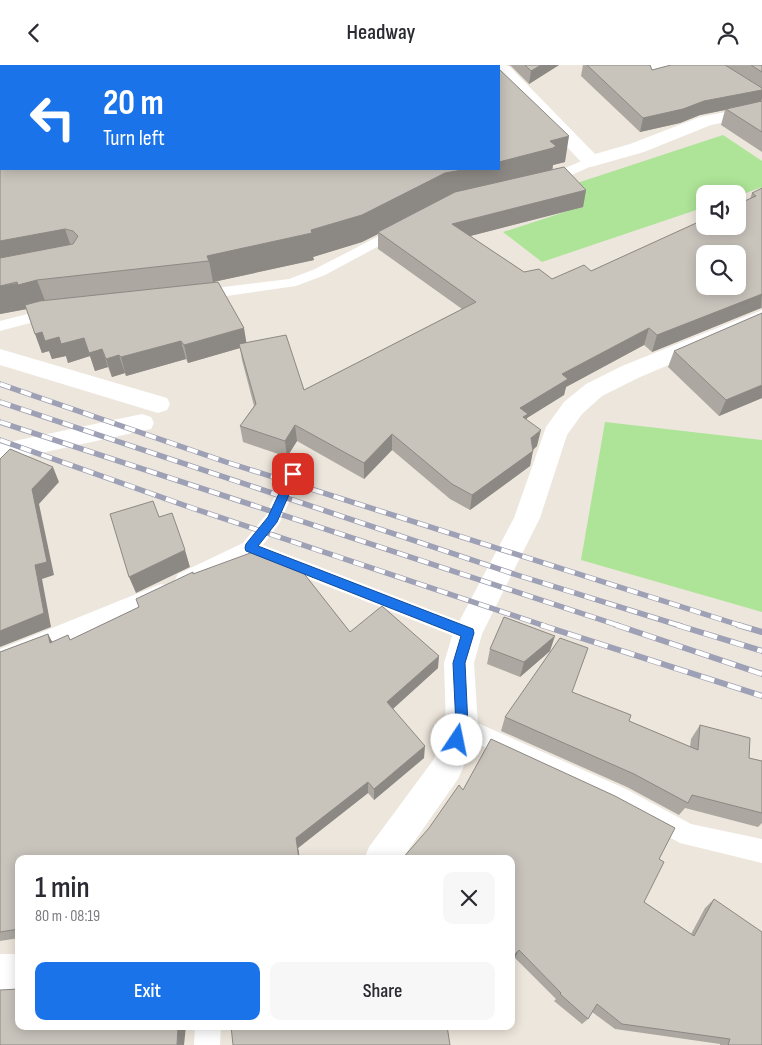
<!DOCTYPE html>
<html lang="en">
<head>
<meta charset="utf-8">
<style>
	:root { --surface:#fff; --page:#f7f7f7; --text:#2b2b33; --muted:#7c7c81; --accent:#1a73e8 }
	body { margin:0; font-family:"Sofia Sans Condensed",sans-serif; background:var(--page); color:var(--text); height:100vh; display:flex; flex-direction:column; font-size:19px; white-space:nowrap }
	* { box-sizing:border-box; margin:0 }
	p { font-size:16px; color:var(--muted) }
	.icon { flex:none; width:28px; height:28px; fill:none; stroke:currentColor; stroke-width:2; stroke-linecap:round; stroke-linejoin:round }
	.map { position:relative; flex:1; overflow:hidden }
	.side { position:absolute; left:15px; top:790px; width:500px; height:175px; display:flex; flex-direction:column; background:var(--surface); border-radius:10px; box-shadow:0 2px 12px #0003 }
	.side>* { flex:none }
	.guide { position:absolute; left:0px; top:0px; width:500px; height:105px; box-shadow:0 2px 12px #0003; background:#1a73e8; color:#fff; overflow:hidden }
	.fabs { position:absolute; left:696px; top:120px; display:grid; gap:10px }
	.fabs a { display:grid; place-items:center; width:50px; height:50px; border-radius:10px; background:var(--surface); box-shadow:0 2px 12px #0003; font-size:25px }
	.pin { position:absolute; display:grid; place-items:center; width:42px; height:42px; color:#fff; margin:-21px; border-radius:10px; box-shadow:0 2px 8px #0006 }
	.me { position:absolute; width:55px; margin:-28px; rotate:11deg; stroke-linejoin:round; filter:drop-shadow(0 0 4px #0008) }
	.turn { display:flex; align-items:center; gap:18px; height:105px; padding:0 20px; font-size:22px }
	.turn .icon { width:65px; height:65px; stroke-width:2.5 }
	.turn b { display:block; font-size:35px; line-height:42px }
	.round { display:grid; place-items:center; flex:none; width:52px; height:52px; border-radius:10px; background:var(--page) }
	.overview { display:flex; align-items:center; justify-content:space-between; height:85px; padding:0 20px }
	h1 { font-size:30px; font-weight:600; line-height:38px }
	.primary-button { display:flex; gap:10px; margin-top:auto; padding:10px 20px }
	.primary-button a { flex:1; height:58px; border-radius:10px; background:var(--accent); color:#fff; font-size:20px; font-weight:600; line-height:58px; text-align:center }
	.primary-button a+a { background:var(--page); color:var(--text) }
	header { display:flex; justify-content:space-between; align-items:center; height:65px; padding:0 20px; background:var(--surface); font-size:22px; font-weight:600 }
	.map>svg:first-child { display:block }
	.green { fill:#ade497 }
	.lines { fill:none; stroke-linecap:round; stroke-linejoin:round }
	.service { fill:#fff; fill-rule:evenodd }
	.minor { fill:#fff; fill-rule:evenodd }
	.rail-far1-casing { stroke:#9ea0b5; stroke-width:5.5 }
	.rail-casing { stroke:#9ea0b5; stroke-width:6 }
	.rail-far1 { stroke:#fff; stroke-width:4; stroke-dasharray:11; stroke-linecap:butt }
	.rail { stroke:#fff; stroke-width:4.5; stroke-dasharray:14; stroke-linecap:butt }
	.wall { fill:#aca8a1; fill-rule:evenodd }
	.shaded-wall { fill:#8c8883 }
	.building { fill:#c8c3bb; stroke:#8c8883; fill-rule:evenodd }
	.route { fill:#1a73e8; stroke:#114b97 }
</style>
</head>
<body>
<header><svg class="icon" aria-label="back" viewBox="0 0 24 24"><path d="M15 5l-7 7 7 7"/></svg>Headway<svg class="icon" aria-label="person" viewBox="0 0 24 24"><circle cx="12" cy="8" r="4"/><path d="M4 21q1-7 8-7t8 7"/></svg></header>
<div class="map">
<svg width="762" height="980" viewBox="0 0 762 980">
	<rect width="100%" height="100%" fill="#ede6dc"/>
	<path class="green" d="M0,0H260L1,1L0,78Z
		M723,70L762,96V122L738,131V129H705V142L542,197L503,167L574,144L562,123Z
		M605,357L762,375V547L581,495Z"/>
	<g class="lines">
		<path class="service" d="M637,0H673L691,3L693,5L687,8L643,3Z
			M591,92L596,93L597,96L596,99L552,119L547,120L540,116L542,113Z
			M400,160L407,164L405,167L325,210L296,221L199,235L194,233L192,230L194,227L199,225L289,214L315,204Z
			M55,242L60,244L63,247L60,250L0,266V256Z
			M293,402L299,404L302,409L279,459L263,480L475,562L478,568L475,574L468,577L461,574L251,491L192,521L185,523L178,521L175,515L178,509L243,478L266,450L287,404Z
			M161,519L168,521L171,527L168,533L146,544L0,602V584Z
			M462,651L626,724L691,759L762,774V798L680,778L610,740L454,668L451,661L454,654Z
			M195,961H221L220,980H194Z"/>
		<path class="minor" d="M493,0H506L510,2L595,89L630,79L700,52L762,40V50L711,60L644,87L591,102L584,100L499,10V1H492Z
			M1,80V92L0,93V81Z
			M762,245V260L638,313L602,331L582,349L567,370L540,453L482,569L474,598L478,661L463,703L458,714L402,794H364L369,782L434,694L446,661L444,598L453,568L514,453L546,362L564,337L586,319L622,301Z
			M0,284L167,333L170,339L167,345L158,348L0,300Z
			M142,349L151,352L154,358L151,364L0,397V379Z
			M0,889H19V925H0Z"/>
		<defs>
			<path id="rail-far1" d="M0,319L226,397L742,561
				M0,337L517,510L681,561
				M0,357L620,561
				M0,375L192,443L545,561"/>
			<path id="rail" d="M541,560L762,631
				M616,560L762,609
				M677,560L762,586
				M738,560L762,567"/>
		</defs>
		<use href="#rail-far1" class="rail-far1-casing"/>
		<use href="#rail" class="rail-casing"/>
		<use href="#rail-far1" class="rail-far1"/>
		<use href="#rail" class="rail"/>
	</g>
	<path class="wall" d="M509,0H559L529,19L511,1Z
		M583,0H650L652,5L671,0H762V34L761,37L762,36V87L721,60L725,45L700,50L680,58L640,67L581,11Z
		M0,89L1,104L565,97L553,100L552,104L586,125L583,142L470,171L524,207L552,214L591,206L750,134L752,128L762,123V244L761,243L652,287L644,280L566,322L564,330L527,353V355L537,381L533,385L530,401L470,445L450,434L392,385L364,414L297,376L287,392L243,377L240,361L254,341L242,295L240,283L188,298L186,294L126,311L125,308L112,312L108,302L95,306L90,291L68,298L66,291L52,294L49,286L42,288L27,244L0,249ZM378,169V184L462,244L304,325L246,278L213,217L314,195L313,192L362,177Z
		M674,286L762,333L719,351L668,302Z
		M193,509L350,567L438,603L393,644L424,693L374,735L368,728L298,783L300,794H19V873L0,876V587L48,569L52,577L70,575L139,542Z
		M490,584L550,586L520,612L487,599Z
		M572,627L629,656L690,682L691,674L700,660L749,693L762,696V758L758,762L685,743L679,750L627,722L501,666L505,652Z
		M463,725L659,794L644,837L691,869L705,843L714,834L762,980H720V979L615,964L592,947L588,954L582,959L554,936L556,934L515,893Z"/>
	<path class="shaded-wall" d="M541,0H559L529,19L531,6Z
		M762,25V34L760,38L726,44L725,45L700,50L680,58L640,67L643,53L704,36Z
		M569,71L565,97L553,100L552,108L378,167V169L362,177L313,192L314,195L213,217L209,196L207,191L445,108L467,104H499V97L550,76Z
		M586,125L583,142L451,176L452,159Z
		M65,164L74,190L0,204V176Z
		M37,215L47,241L27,244L0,249V221Z
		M762,229L761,243L652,287L657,270Z
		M244,263L247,281L239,279L240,283L188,298L184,280Z
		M649,263L644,280L566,322L564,330L527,353L525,365L520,343L562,309Z
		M42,267L59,272L84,273L90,291L68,298L66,291L52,294L49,286L42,288L35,269Z
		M181,276L186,294L126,311L121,292Z
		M102,284L108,302L95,306L89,288Z
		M119,290L125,308L112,312L106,294Z
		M762,320V333L719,351L726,335Z
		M295,360L297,376L287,392L285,376Z
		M541,365L537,381L528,389L531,373Z
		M392,369V385L364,414V398Z
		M533,386L530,401L470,445L472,430Z
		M53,402L59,417L39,439L54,510L42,514L51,562L0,582V566L32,424Z
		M185,485L190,502L136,528L129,512Z
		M48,569L55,582L50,578Z
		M555,571L550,586L520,612L524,597Z
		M439,591L438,603L387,649V637Z
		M425,681L424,693L374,735V724Z
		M368,717V728L298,783L300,794H299L296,773Z
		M519,885L515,893L511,897V893Z
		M178,961H186L184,980H177Z"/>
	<path class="building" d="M38,0H80L82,1H33Z
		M238,0H332L331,1H237Z
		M525,0H541L531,6Z
		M587,0H650L652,5L671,0H725L762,23V25L704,36L683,44L643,53Z
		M751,0H762V7Z
		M499,4L569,71L550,76L556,81L553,83L499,97Z
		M762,36V67L726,44Z
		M0,89H1V104H320V105L321,104H467L445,108L362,150L311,165L312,168L207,191L209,196L37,215L18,220L17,217L0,221V193L73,179L78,171L73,166L65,164L0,176Z
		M564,102L586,125L452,159L524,207L539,204L552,214L584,200L591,206L705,154V161H738V139L756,131L752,128L762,123V229L657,270L649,263L562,309L568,314L520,343L528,349L523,352L541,365L531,373L533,386L472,430L452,419L392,369L364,398L295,360L285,376L240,361L256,339L239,279L286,270L304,325L476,237L378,167L455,127ZM705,189H738V221H705Z
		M218,217L244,263L184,280L181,276L121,292L119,290L106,294L102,284L89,288L84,273L61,279L59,272L45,276L42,267L35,269L25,240L40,236Z
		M762,248V320L726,335L674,286Z
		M10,384L53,402L32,424L47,497L35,500L44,548L0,566V394Z
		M153,436L159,452L172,448L185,485L129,512L110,449Z
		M253,487L302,506L350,567L382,541L439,591L387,637L425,681L374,724L368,717L296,773L299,794H19V864L0,867V587L48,569L50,578L68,570L70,575L139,542L136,534L193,507V509Z
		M504,552L555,571L524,597L490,584Z
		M560,573L588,583L572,627L631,650L629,656L698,685L700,660L750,673L749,693L762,696V748L692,730L688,738L634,709L505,652Z
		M491,674L615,731L675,763L659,794L664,797L644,837L694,871L714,834L762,867V980H728L730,974L622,959L597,939L588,954L560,929L561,928L519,885L511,893V794H402L429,763L459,720L463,725Z
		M19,924V961H178L177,980H0V925Z
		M231,961H447L450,980H233Z"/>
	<path class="route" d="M293,405L298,409L277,457L258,481L473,564L474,568L465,598L468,661L461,680L457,681L452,680L450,675L456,661L453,598L461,571L246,486L245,483L246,479L268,452L288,409Z"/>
</svg>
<div class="fabs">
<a><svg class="icon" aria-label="sound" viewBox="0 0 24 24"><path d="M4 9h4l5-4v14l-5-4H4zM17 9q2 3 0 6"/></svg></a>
<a><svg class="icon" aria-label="search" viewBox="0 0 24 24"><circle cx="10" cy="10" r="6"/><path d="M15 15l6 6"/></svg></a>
</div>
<div class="pin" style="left:293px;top:409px;background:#d93025"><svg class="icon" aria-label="arrive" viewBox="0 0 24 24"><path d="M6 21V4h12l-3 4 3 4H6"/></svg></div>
<svg class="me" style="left:457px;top:675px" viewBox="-20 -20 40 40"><circle r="19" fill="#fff"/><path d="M0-13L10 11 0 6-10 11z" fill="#1a73e8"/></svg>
<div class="guide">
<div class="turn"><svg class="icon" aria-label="left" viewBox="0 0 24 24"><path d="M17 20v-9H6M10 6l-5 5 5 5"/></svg><div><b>20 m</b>Turn left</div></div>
</div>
<section class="side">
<div class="overview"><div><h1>1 min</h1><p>80 m · 08:19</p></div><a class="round"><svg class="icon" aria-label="close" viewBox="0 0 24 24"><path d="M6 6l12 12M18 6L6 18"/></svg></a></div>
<div class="primary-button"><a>Exit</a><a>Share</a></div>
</section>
</div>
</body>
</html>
